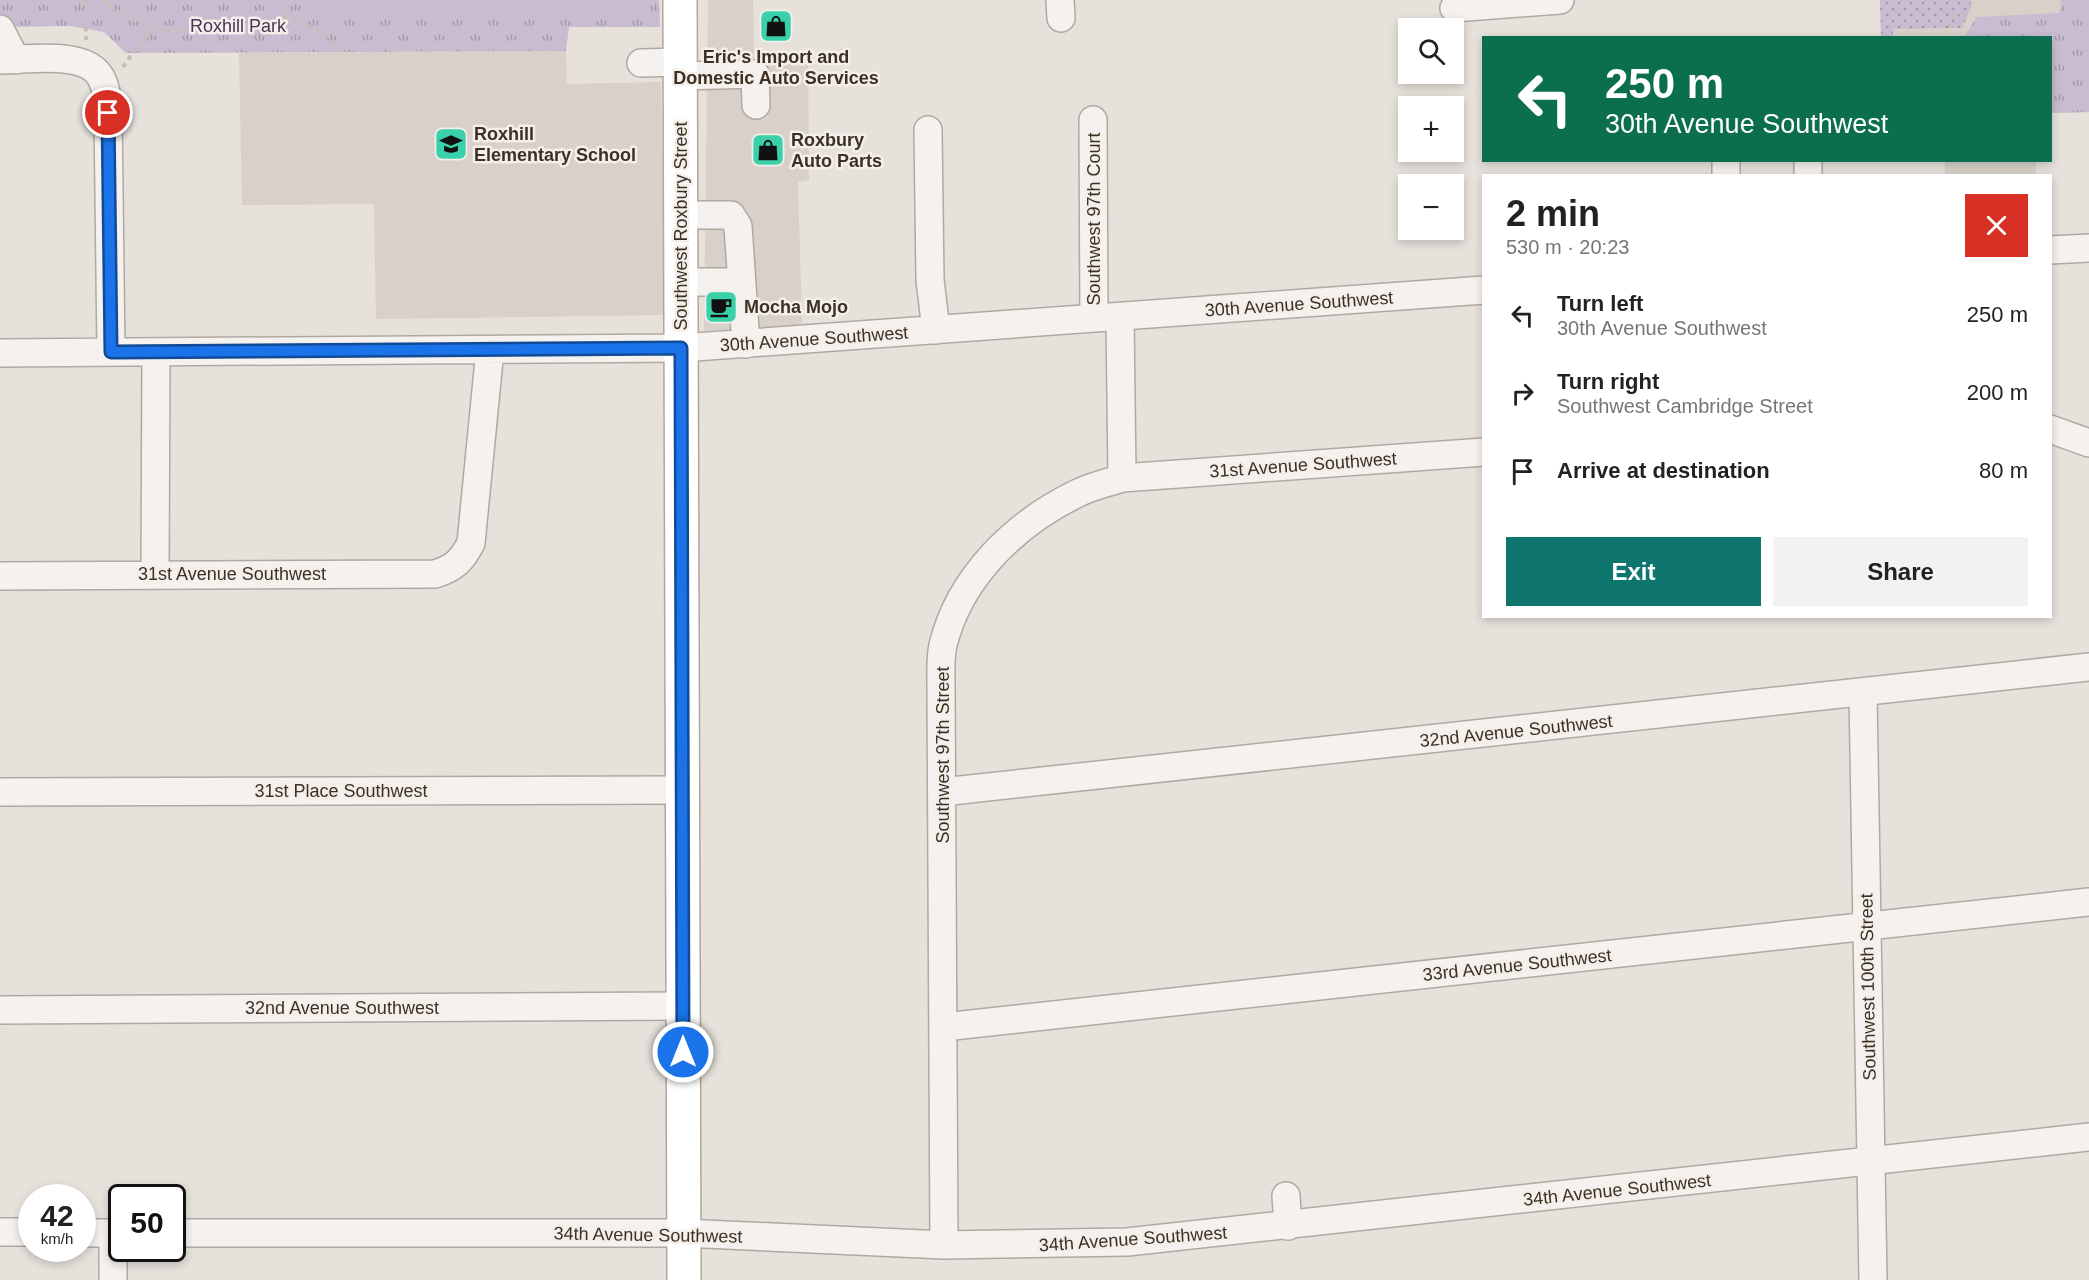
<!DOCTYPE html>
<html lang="en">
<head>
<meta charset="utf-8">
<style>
	:root { --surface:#fff; --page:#f2f2f2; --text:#222; --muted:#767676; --accent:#0f766e }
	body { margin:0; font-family:Helvetica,sans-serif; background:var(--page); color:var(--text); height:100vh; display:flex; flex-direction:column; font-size:22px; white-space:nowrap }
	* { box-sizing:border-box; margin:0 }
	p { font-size:20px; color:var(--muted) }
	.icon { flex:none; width:33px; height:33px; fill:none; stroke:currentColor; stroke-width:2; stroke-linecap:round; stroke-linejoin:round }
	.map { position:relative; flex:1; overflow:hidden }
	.details { position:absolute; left:1482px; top:174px; width:570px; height:444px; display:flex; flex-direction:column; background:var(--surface); border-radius:0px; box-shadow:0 3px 9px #0003 }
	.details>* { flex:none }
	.guide { position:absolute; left:1482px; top:36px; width:570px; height:126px; border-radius:0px; box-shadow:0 3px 9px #0003; background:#0b6e4f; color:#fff; overflow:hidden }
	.tools { position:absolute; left:1398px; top:18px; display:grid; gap:12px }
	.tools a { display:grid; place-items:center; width:66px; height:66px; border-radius:0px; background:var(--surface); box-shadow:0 3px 9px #0003; font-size:30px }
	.speed { position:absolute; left:18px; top:1184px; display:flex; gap:12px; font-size:30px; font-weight:700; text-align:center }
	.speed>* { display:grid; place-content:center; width:78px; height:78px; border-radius:50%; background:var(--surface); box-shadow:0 3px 9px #0003; line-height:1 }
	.speed small { font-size:15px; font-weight:400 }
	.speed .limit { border:3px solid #111; border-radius:9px; background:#fff; color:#111 }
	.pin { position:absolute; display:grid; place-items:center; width:51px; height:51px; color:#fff; margin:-26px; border:3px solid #fff; border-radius:50%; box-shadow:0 2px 6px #0007 }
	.me { position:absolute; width:66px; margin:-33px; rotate:0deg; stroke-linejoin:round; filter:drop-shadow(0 0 4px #0008) }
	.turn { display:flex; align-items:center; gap:21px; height:126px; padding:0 24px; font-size:27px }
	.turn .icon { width:78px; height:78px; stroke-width:2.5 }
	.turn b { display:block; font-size:42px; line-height:51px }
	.round { display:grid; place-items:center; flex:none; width:63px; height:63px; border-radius:0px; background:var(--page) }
	.overview { display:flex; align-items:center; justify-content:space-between; height:102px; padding:0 24px }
	h1 { font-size:36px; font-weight:600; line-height:45px }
	.button { display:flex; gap:12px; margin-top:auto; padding:12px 24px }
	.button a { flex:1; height:69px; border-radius:0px; background:var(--accent); color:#fff; font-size:24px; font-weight:600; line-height:69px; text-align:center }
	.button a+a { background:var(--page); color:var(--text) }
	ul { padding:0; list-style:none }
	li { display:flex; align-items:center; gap:18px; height:78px; padding:0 24px }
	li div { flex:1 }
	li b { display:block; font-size:22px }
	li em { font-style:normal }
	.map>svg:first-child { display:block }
	.built { fill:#d8d0c9 }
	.grass { fill:url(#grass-dots) }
	.park { fill:url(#park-tufts) }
	.pitch { fill:#c9bcd0 }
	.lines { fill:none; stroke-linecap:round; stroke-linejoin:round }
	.minor-casing { stroke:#b0a9a1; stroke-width:30 }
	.major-casing { stroke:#b2a69a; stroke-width:36 }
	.path { stroke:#c5bfba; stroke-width:4; stroke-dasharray:4.5 4.5; stroke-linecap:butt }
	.minor { stroke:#f5f1ee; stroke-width:27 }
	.major { stroke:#fff; stroke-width:33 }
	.route-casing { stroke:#114b97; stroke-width:15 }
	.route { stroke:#1a73e8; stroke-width:10 }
	.labels { text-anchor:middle; stroke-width:5; stroke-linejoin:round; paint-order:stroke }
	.park-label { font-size:18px; fill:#4d3259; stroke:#f4efea }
	.poi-label { font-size:18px; font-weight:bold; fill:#3d3125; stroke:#f4efea; text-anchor:start }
	.street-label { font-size:18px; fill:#3d3125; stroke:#f4efea }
</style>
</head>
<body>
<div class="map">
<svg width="2089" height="1280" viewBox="0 0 2089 1280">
	<defs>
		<pattern id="grass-dots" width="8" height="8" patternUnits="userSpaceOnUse" patternTransform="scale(1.5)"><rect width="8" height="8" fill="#c9bcd0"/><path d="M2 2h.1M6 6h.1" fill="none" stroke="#a499a9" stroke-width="1.8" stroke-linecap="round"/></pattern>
		<pattern id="park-tufts" width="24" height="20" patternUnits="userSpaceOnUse" patternTransform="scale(1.5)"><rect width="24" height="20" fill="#c9bcd0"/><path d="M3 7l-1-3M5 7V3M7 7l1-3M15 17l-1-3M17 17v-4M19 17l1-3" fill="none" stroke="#a499a9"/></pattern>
	</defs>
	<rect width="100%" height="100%" fill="#e6e1db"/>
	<path class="built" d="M708,0H753L754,61L808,59L809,180L798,182L802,323L794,325L704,331Z
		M1880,0H2089V112L2051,113L2050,38L1881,37Z
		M566,51L567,84L661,82L664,315L376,319L374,204L242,205L239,53Z
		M1945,161H2036V175H1945Z"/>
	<path class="grass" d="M1880,0H1971V8L1962,28L1893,29V37H1881Z"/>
	<path class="park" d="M0,0H659L660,27H569L566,51L126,53L104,32L71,26L0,27Z
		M2061,0H2089V112L2051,113L2050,38L1964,37L1977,17L2060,13Z"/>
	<path class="pitch" d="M312,0H647V12L343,18L319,10Z"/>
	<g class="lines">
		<defs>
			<path id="minor" d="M1060,0L1061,18
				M1454,8L1560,0
				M0,29L16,60
				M0,60C26,60 84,50 100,76C107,87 107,100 108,113L111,352
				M641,63L681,62
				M681,76L755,74L756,105
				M1093,120L1094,318
				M928,130L930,280L936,330
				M1726,160V176
				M1808,160V176
				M679,215H731L738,226L746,344
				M2050,250L2089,248
				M679,282H740
				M1120,317L1122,478
				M0,353L681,348L1484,290
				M2050,429L2089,443
				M155,574L156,352
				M0,576L435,574C455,568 462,560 471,543L490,350
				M1863,694L1873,1280
				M0,792L682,790
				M942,792L2089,667
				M0,1010L683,1006
				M944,1027L2089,902
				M1286,1196L1288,1226
				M0,1232H32
				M82,1233H122
				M113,1233V1280
				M172,1233H683L944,1245L1127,1242L2089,1137
				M944,1245L941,686C941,673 940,658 943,645C960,576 1016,523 1078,493C1092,486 1107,483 1122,478L1484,452"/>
			<path id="major" d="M680,0L684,1280"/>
		</defs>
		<use href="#minor" class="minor-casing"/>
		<use href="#major" class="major-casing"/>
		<path class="path" d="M85,0L86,40
			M103,0C147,36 174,34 227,26C238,25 248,25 259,24C268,22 277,17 286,18C309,22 327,38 345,52
			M284,18L289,0
			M1951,28L1952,18L1968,14
			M123,67L142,39L157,31"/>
		<use href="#minor" class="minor"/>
		<use href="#major" class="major"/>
	</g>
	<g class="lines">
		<defs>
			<path id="route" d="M108,113L111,352L681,348L683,1052"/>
		</defs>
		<use href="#route" class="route-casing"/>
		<use href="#route" class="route"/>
	</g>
	<defs>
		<symbol id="shop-square" viewBox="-11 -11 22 22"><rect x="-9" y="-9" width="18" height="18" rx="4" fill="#3ad1aa" stroke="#f4efea"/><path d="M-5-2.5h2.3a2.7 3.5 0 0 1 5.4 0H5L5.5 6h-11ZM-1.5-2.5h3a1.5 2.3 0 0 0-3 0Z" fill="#111"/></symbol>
		<symbol id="school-square" viewBox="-11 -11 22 22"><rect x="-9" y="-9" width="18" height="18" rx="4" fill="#3ad1aa" stroke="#f4efea"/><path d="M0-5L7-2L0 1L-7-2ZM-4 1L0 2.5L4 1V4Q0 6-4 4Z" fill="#111"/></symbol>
		<symbol id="cafe-square" viewBox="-11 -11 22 22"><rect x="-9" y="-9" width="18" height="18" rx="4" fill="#3ad1aa" stroke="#f4efea"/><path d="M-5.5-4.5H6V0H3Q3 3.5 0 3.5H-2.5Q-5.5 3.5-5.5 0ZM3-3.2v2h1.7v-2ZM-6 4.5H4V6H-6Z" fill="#111"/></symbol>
	</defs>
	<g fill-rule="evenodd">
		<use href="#shop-square" x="757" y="7" width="38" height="38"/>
		<use href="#school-square" x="432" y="125" width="38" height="38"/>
		<use href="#shop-square" x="749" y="131" width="38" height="38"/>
		<use href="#cafe-square" x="702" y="288" width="38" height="38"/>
	</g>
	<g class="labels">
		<g class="park-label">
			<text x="238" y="32">Roxhill Park</text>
		</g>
		<g class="poi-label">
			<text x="776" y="63" text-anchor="middle">Eric's Import and<tspan x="776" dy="21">Domestic Auto Services</tspan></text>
			<text x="474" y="140">Roxhill<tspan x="474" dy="21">Elementary School</tspan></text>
			<text x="791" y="146">Roxbury<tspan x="791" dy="21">Auto Parts</tspan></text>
			<text x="744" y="313">Mocha Mojo</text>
		</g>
		<g class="street-label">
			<text transform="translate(1094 219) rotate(-90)" y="6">Southwest 97th Court</text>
			<text transform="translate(681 226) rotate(-90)" y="6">Southwest Roxbury Street</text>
			<text transform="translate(1299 304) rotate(-4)" y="6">30th Avenue Southwest</text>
			<text transform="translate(814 339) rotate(-4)" y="6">30th Avenue Southwest</text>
			<text transform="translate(1303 465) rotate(-4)" y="6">31st Avenue Southwest</text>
			<text x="232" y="580">31st Avenue Southwest</text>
			<text transform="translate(1516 731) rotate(-6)" y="6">32nd Avenue Southwest</text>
			<text transform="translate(943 755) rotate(-90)" y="6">Southwest 97th Street</text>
			<text x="341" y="797">31st Place Southwest</text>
			<text transform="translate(1517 965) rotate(-6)" y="6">33rd Avenue Southwest</text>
			<text transform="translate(1868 987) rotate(-91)" y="6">Southwest 100th Street</text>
			<text x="342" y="1014">32nd Avenue Southwest</text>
			<text transform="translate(1617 1190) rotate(-6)" y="6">34th Avenue Southwest</text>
			<text transform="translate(648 1235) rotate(1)" y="6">34th Avenue Southwest</text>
			<text transform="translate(1133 1239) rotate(-4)" y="6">34th Avenue Southwest</text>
		</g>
	</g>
</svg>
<div class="tools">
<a><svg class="icon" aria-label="search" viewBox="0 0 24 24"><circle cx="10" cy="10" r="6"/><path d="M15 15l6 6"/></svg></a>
<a>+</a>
<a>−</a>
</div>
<div class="speed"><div>42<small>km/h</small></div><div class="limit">50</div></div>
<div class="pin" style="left:108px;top:113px;background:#d93025"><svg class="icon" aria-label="arrive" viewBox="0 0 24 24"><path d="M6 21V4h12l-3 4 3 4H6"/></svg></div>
<svg class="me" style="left:683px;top:1052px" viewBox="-20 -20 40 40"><circle r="17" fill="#1a73e8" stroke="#fff" stroke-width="3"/><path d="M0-11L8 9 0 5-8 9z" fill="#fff"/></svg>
<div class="guide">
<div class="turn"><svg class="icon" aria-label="left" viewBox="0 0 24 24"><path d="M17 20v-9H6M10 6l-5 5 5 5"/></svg><div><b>250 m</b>30th Avenue Southwest</div></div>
</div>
<section class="details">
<div class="overview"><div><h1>2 min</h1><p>530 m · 20:23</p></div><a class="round" style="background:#d93025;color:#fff"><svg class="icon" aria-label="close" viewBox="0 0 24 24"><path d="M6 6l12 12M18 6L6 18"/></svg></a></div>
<ul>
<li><svg class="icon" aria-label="left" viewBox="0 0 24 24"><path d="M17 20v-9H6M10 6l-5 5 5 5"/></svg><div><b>Turn left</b><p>30th Avenue Southwest</p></div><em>250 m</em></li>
<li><svg class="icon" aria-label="right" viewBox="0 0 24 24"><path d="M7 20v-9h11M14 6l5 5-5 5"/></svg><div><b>Turn right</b><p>Southwest Cambridge Street</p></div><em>200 m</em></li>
<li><svg class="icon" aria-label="arrive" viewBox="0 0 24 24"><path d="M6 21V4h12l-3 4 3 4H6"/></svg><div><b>Arrive at destination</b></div><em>80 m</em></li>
</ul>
<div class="button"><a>Exit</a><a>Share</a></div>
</section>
</div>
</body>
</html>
